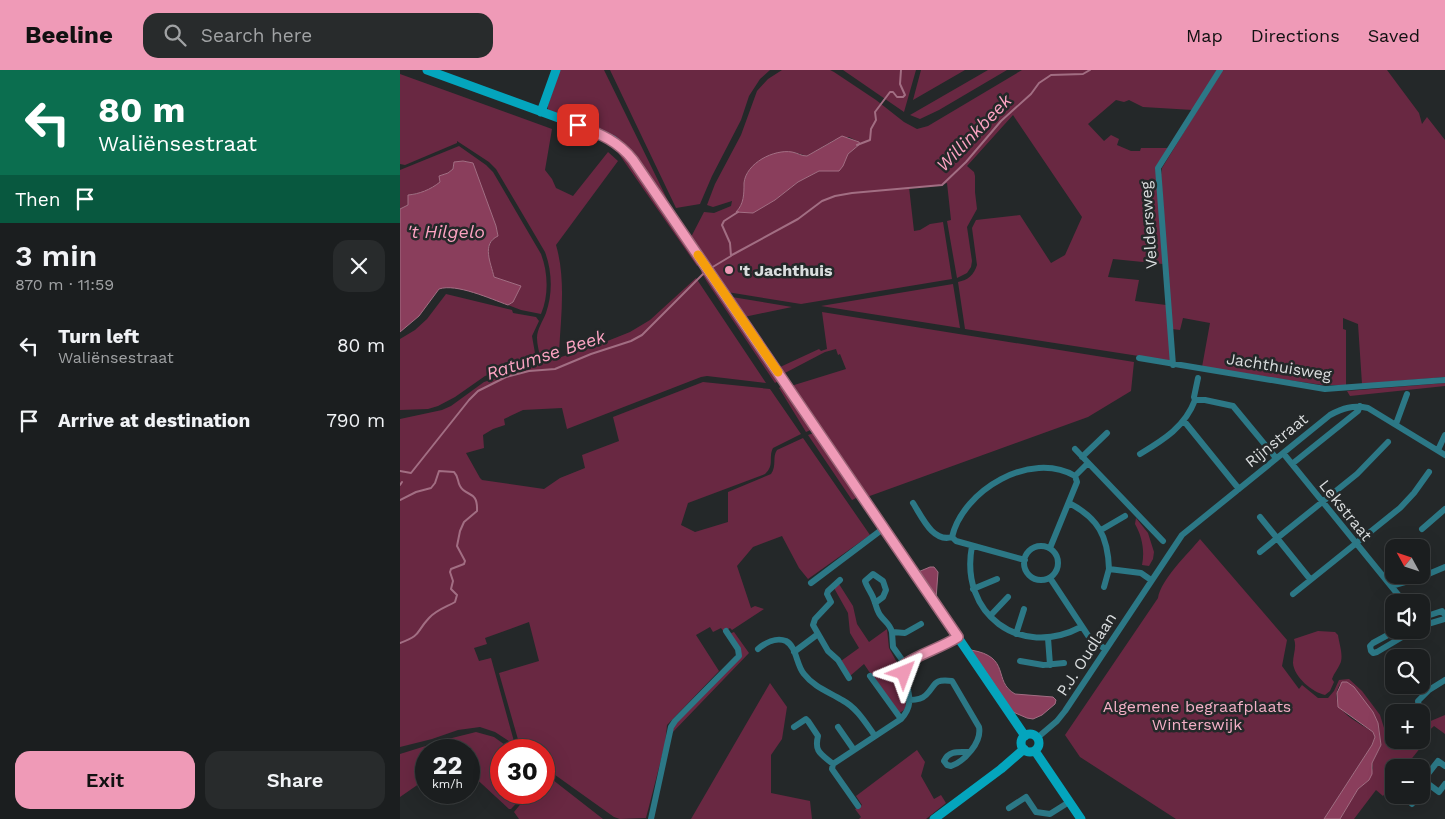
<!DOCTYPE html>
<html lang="en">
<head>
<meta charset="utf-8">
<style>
	:root { --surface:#1b1e1f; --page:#282b2c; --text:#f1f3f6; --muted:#a0a2a4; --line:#393c3d; --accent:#ef9ab7 }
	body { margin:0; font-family:"Work Sans",sans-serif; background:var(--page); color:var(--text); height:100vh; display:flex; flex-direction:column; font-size:19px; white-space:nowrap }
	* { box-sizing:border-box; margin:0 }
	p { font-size:16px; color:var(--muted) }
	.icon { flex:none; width:28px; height:28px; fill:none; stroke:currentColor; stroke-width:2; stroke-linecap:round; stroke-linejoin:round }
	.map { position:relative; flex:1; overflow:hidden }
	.drawer { display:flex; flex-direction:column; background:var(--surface); width:400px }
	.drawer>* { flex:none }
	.hud { background:#0b6e4f; color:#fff; overflow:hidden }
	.needle { width:32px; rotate:310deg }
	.fabs { position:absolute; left:985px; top:469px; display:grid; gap:10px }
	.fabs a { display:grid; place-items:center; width:45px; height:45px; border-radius:10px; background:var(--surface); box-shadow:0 5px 20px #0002,0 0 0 1px var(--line); font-size:25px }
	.speed { position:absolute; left:15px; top:669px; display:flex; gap:10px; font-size:25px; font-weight:700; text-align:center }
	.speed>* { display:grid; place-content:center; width:65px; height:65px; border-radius:50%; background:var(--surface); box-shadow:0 5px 20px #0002,0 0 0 1px var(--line); line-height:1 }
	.speed small { font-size:12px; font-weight:400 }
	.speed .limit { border:8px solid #d22; background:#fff; color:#111 }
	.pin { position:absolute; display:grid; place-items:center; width:42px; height:42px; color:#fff; margin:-21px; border-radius:10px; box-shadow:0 2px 8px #0006 }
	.me { position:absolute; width:55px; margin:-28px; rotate:44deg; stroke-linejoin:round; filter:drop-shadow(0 0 4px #0008) }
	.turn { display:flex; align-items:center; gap:18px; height:105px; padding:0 15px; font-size:22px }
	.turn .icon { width:65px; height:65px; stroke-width:2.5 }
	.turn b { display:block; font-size:35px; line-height:42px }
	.then { display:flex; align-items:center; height:48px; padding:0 15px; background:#0003; gap:10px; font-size:19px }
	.round { display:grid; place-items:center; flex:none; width:52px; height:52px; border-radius:15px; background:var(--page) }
	.overview { display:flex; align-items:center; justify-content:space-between; height:85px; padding:0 15px }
	h1 { font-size:30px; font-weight:600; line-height:38px }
	.cta { display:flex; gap:10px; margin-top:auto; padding:10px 15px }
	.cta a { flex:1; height:58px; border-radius:15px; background:var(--accent); color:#111; font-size:20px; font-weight:600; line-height:58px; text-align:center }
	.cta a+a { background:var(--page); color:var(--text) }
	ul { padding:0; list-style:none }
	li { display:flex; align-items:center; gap:15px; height:75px; padding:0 15px }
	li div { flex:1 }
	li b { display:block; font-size:19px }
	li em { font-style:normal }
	header { display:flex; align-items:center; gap:30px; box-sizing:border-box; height:70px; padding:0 25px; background:var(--accent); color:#111 }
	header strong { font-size:24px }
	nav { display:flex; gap:28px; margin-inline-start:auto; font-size:18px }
	.search { width:350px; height:45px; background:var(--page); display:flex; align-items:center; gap:12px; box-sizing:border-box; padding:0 18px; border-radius:15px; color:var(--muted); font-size:19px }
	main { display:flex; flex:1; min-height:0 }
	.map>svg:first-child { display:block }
	.green { fill:#692842; fill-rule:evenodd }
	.water { fill:#8a3e5c; stroke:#a26e83 }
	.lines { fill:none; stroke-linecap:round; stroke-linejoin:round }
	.stream { stroke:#a26e83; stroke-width:2 }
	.street { stroke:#2c7886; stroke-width:6 }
	.secondary { stroke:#04a5bd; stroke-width:9 }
	.route-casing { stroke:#9b6477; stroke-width:12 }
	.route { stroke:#ef9ab7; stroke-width:9 }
	.slow { stroke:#f59e0b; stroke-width:9 }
	.poi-dot { fill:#ef9ab7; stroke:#242829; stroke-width:2 }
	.labels { text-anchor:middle; stroke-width:5; stroke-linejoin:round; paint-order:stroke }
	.street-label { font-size:16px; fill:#daddde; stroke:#242829 }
	.poi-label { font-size:16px; font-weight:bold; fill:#daddde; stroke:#242829; text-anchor:start }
	.park-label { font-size:16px; fill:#f3afc6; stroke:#242829 }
	.water-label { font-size:18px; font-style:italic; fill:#fca3c2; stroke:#242829 }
</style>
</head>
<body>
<header>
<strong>Beeline</strong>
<div class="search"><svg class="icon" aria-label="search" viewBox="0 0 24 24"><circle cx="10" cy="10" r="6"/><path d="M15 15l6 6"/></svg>Search here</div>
<nav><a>Map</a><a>Directions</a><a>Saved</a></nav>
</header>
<main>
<section class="drawer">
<div class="hud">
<div class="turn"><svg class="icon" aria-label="left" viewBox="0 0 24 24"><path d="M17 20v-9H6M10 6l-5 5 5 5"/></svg><div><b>80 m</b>Waliënsestraat</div></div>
<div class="then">Then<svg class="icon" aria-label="arrive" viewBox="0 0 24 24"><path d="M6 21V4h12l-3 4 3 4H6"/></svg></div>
</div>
<div class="overview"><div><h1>3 min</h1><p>870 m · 11:59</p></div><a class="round"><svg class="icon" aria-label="close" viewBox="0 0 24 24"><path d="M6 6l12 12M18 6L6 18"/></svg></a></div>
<ul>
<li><svg class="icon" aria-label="left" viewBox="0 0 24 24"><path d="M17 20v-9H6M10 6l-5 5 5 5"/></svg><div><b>Turn left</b><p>Waliënsestraat</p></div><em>80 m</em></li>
<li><svg class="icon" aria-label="arrive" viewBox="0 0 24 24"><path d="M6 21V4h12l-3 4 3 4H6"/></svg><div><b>Arrive at destination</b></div><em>790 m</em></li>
</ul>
<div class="cta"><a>Exit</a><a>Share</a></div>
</section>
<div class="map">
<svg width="1045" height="749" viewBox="0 0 1045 749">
	<rect width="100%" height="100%" fill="#242829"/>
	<path class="green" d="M160,0H204L272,139H269L227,78L148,41V35Z
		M210,0H370L360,9L349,26L341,50L312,106L300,134L276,138Z
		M382,0H430L434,2L476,30L504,52L517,59L528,56L622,0H817L793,40L743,37L729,30L724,32L716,30L688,54L704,71L711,65L719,69L717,75L731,81H740L741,78H769L760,93L763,194L713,189L708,207L739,210L735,231L766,235L771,291L565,259L558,212C568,210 574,205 577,195L572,158L576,150L620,145L651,193L665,185L682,147L613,45L567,96L574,102L575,106V122L577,139L567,157L572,191L571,197L567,203L557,208L547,151L551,150L547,113L535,116L509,117L514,161L520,160L530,154L543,152L552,209L401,234L327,222L290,169L304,142L314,143L331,136L332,131L313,137L307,135L315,114L341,65L357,21L368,9ZM449,67L459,72L460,74L448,84L445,89L429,101H419L398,112L375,130L353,142H337L341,138L344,127V111L347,103L357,92L394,82L407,86L434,70Z
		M443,0H516L504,42Z
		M521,0H565L513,30Z
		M588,0H607L539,40L520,49L510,45Z
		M822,0H987L1019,43L1022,54L1027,47L1045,70V307L962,314L958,254L943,248V259L946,260V315H922L802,297L810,253L783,248L780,260L772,259L761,105L762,98Z
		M0,4L152,59L145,100L152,109L156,118L173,126L208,82L218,91L156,175C166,209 161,247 159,282L140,287C139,281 137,274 137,268C137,259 143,251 146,243C153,223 152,201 145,182L96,99L89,92L57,71V73L5,95L0,94Z
		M212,74L224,84L301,192L297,196Z
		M59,76L86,95L93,102L141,184C148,202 149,225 141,244L121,240L108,235L113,232L109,212L94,208C90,193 82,175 98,165L96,156L67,91L53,94V99L48,103L39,106L40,112L38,114L24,122L8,125V135L0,139V100Z
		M304,198L380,310L375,313L307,212L301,202Z
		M296,208L366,313L307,306L301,307L167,359L162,338L123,340L104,349L105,355L93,359L83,365L84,378L66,383L80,408L82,410L144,419L160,408L185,398L182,385L219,371L213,347L303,312L370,319L401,364L373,378C368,388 375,395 365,404L288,433L281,455L295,462L328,452V422L371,404C377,396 372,387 377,380L403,368L470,465L408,509L399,498L382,466L353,477L337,496L351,538L355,536L364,539L332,560L330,558L324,562L321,558L313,562L310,557L296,565L319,601L267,655L265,674L246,748L220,749L214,747L144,697V680H121L99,603L139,591L129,552L85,568L87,574L74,578L79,591L91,588L115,675L95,662L80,657L58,660L32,669L0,677V349L42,340L51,336L84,312L195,276L230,262L250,250Z
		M553,214L560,258L421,236Z
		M46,224L112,240L113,243L136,247L139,251L132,266L136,289L85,306L55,327L38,336L28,339L0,340V269L15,260L27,249Z
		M331,227H332L392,237L344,247Z
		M422,242L734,292L731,321L688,347L467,427L391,316L446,299L440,284L438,285L436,279L425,282L383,304L378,298L419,279L421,281L427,279Z
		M1045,313V316L950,326L947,321Z
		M383,315L413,359L406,362L379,318Z
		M414,363L458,427L452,430L408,365Z
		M736,448L748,463L754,482L753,489L749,496L742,495C745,481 742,466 735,454Z
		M800,469L887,570L882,596L899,619L902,615L918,628H928L934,621L939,610L949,609L962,621L980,645L985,661L989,664H994V670H1020L1017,673L1021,677L1005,697L994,698V712L983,726L976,720L954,749H940L958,719L969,710L973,698L972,693L981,675L979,659L940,614C926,638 956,651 973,662L975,667L972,675L924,749H776L680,687L665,665L758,528C761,509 788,484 800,469Z
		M439,514L453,536L457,554L469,572L487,559L489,578L500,598L506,636L504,640L498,644L464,594L450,606L441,591L459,578L450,563L448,543L434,518Z
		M918,561L935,562L938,565C939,573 944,586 940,594C938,599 934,603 932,609L934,612L930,621L925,625C912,622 894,607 893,593C893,584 897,577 894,569Z
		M334,562L349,583L271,664L273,655L339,586L329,564Z
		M370,613L387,637L382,669L371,685V723L410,731L412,749H291Z
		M1045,645V664L1034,656L1021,668V655Z
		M76,662L94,667L112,680H101V722H144V703L203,749H119L114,742L128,725L126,723L111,739H109L69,702V680H26V709L0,727V684L48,669Z
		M517,680L525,692L521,706L534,729L541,725L546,733L526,749H459L461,747L455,739L462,735L456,726Z"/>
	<path class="water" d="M442,66L459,72L460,74L448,84L443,96L439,101H419L398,112L375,130L353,143L336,142C344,134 344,124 344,113C346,93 374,79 392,82C398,83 401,86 407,86Z
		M63,91L73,93L96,156L98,166C81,174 91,193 94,207L121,216L113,232L108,235C91,229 56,213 39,219L19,246L0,262V139L8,135V125C19,124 30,120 40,112L39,106L48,103L53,99L54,92Z
		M530,497H534L538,502L536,529L518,502Z
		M571,580C612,587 592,611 615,624L653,627L656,630L655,634L642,645L633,649L627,648L613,642Z
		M942,612H947L954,617L973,642L978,653L981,675L972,693V704L969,710L958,719L940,749H924L972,675L975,667L973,662L938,637L937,623Z"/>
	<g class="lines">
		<path class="stream" d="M457,75L470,70L471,59L476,50L475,42L490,22H493L497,27H503L505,25L500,14L501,0
			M332,185L398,149L422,131L435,126L452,123L542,115L566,92L601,51L631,24L639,13L651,5L683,4L690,0
			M311,198L331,186L330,173L322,155L324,151L338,142
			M0,401L11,403L69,330L78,321L106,307L129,301L155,299L191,284L231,271L242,265L305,202
			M0,415L2,412
			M0,430L16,422L31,418L35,413L39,401L54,402C59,407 57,411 60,416C66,427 78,420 77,441L64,452L60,461L57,476L65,491L64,494L51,499L50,502L53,511L51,519L57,525L55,532C46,537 36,540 29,548C15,563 22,565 0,573"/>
		<path class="street" d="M739,288L925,319L1045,310
			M773,295L758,98L820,0
			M795,330H805L833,336L876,388
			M784,351L839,419
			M996,354L1007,324
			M675,379L763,471
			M1038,380L1045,365
			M883,383L991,516L1019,508L1045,497
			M740,384C763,370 785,357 795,330L794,327L798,308
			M682,387L707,363
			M892,394L958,341L960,336
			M513,433C522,447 533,473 552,467
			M669,433C698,448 708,466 709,499L741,503L751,510
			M860,447L910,509
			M1022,459L1045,439
			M701,460L725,446
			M572,476C559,544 620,589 681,557
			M624 493a17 17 0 1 1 34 0a17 17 0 1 1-34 0Z
			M650,478L677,412L675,406
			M860,482L957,404L988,372
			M625,490L556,471L552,467C563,420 631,380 675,406L688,393
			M650,508L689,567L705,579
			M440,510L428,521L427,524L431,532L415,549L413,555L428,581L438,590L449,608
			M411,513L484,458
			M991,516L1004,532
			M704,517L709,499
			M573,519L597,509
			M893,524L1000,438L1014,423L1029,402
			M475,533L483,527L486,520L483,511L473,504L465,511C467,518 472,523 474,530C476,535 477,541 480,545C485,552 490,554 492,562
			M590,546L608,527
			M1021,548L1042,541L1045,545
			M1021,556L1045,549
			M997,560L973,573L970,576L971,581L973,583L977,582L1014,560
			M616,564L624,539
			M648,568L650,595
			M358,579C365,573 376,567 386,571C397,577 396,595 404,604C414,617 429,622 442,630C457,638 465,652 475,666
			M394,582L418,564
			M620,591L643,595L664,593
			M505,594L493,577L492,562L505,563L521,554
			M470,606L501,649
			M510,630C516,630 522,629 526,625C537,614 532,609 552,611L579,657C582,672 565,691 551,696L547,695L544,691C549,680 559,682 569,682
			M1025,649L1019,637L1018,631L1029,620L1045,610
			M394,657L406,649L408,651L418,666C414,682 421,684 433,694
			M438,657L454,680
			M637,668L657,651L665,641L782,465L930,345C943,338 953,335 968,338L1045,385
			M1023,710L1039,722L1045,714
			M1021,713L1038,691L1045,696
			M1012,725L1008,730L1012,734
			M458,736L432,699L433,694L501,649C519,630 502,616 505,594C521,583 541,578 558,567
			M609,738L626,727L636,742L650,744L669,732
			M251,749L271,657L275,651L339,586L338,579L326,561"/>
		<path class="secondary" d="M27,0L197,62L213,70L226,81L304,194L625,666
			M141,42L156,0
			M621 673a9 9 0 1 1 18 0a9 9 0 1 1-18 0Z
			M635,681L681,749
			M534,749L601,699L624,679"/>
	</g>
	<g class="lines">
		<defs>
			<path id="route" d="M178,55C200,64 218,71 233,90L558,567C541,578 521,583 505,594L504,603"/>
		</defs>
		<use href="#route" class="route-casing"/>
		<use href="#route" class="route"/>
		<path class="slow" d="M298,185L378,302"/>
	</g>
	<circle class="poi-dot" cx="329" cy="200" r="5"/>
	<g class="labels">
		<g class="street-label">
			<text transform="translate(748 155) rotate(-94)" y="6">Veldersweg</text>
			<text transform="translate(879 296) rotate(9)" y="6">Jachthuisweg</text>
			<text transform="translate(876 370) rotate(-39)" y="6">Rijnstraat</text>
			<text transform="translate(946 440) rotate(51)" y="6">Lekstraat</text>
			<text transform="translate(686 584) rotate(-57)" y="6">P.J. Oudlaan</text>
		</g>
		<g class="poi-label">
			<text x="339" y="206">'t Jachthuis</text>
		</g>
		<g class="park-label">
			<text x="797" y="642">Algemene begraafplaats<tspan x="797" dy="18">Winterswijk</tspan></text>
		</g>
		<g class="water-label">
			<text transform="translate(574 63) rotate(-46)" y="6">Willinkbeek</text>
			<text x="46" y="168">'t Hilgelo</text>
			<text transform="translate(146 285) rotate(-18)" y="6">Ratumse Beek</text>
		</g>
	</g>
</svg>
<div class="fabs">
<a><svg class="needle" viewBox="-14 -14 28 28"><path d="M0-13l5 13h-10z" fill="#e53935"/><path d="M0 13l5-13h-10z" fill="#a0a2a4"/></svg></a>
<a><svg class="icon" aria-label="sound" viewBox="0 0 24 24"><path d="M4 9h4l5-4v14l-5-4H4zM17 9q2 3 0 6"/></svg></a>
<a><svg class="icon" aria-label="search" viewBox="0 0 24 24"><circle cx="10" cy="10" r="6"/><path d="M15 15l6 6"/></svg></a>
<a>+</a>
<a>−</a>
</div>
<div class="speed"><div>22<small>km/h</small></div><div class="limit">30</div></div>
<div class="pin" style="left:178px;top:55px;background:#d93025"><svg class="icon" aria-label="arrive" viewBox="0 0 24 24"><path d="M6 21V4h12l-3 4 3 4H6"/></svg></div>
<svg class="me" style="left:504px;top:603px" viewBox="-20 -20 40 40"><path d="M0-17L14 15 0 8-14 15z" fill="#ef9ab7" stroke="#fff" stroke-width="4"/></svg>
</div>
</main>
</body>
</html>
